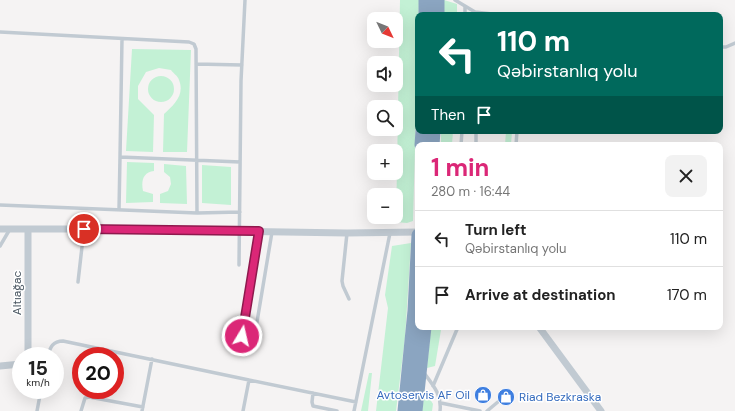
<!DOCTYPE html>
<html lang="en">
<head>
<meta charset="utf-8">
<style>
	:root { --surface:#fff; --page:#f2f2f2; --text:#222; --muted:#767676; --line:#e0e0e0; --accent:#db2777 }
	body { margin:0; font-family:"DM Sans",sans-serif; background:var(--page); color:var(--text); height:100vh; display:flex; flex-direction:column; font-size:15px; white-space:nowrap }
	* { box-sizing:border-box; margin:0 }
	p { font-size:13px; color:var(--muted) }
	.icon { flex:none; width:22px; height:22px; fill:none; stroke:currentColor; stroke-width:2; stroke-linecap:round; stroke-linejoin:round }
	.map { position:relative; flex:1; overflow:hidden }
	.panel { position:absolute; left:415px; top:142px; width:308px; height:188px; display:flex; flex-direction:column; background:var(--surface); border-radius:8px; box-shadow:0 4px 16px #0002 }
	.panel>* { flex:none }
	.top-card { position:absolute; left:415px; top:12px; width:308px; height:122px; border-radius:8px; box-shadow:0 4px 16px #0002; background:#00695c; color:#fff; overflow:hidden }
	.needle { width:26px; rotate:133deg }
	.buttons { position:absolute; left:367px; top:12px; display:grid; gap:8px }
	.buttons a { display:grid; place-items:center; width:36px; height:36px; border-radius:8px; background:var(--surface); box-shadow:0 4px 16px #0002; font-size:20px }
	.speed { position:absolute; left:12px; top:347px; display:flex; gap:8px; font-size:20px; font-weight:700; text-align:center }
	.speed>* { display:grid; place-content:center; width:52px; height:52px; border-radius:50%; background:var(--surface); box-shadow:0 4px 16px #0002; line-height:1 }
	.speed small { font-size:10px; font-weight:400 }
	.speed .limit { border:6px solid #d22; background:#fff; color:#111 }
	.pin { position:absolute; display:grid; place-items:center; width:34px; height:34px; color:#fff; margin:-17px; border:2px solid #fff; border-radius:50%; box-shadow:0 1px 4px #0007 }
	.me { position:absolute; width:44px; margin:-22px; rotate:9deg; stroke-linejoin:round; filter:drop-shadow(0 0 3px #0008) }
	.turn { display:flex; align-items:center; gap:14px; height:84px; padding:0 16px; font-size:18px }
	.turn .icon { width:52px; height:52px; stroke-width:2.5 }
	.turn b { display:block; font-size:28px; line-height:34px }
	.then { display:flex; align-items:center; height:38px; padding:0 16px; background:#0003; gap:8px; font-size:15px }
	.round { display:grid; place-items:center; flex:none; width:42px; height:42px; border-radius:8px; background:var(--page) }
	.summary { display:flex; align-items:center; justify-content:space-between; height:68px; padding:0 16px }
	h1 { font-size:24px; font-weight:700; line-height:30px; color:var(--accent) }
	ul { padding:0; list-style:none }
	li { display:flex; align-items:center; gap:12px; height:56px; padding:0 16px; border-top:1px solid var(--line) }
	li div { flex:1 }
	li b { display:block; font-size:15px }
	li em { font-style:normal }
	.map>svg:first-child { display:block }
	.green { fill:#c3f1d5 }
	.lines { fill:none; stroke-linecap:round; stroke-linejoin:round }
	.lane { stroke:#c1cad2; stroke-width:3.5 }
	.street { stroke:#c1cad2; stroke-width:7 }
	.highway { stroke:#8ba5c1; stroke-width:13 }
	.route-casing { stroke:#8e194d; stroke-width:10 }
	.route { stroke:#db2777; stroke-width:7 }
	.labels { text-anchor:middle; stroke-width:3; stroke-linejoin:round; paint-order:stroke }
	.street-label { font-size:12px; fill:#4a5661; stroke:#fff }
	.shop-label { font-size:12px; fill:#366cbe; stroke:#fff; text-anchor:end }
</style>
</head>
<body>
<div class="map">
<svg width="735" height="411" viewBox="0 0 735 411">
	<rect width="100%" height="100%" fill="#f5f3f3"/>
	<path class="green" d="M400,0H419L413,221L407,223L396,222Z
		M444,0L457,4V15H444Z
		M132,49L191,50L187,152H163L164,114C174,105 185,95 179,80C178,76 173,73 171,70L159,68L146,72L138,86V99L154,115L153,152L126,151Z
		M148 89a13 13 0 1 1 26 0a13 13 0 1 1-26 0Z
		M441,131H453L452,145H441Z
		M506,131H512L511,145H505Z
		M127,162L154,163V171C143,172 141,181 143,191L153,194V202L126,203Z
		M164,164L186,166L187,204L160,203V194L168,191L171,184L170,177L164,172Z
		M202,165L231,167V205L202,203Z
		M411,243L405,338L396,411H376L388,308L385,295L392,246Z
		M431,327H452L451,329L441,330L435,366L427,368Z
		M369,373H372L368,411H361Z
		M425,391L433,404L432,411H422Z"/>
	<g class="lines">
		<path class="lane" d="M455,0L475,12L501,15
			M465,15V7
			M0,32L189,42L194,44L196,49L197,213
			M720,47H726L735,43
			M196,64L242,65
			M461,145L462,131
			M476,145V131
			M516,145L517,131
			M120,157L122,39
			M0,205L197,213L240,212
			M119,210L120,157L240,162
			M259,232L242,336C244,341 251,341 254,340L272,232
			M347,233L342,281L343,286L349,299
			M0,246L10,229
			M239,265L241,81L245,0
			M78,282L84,229
			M48,356C50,347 53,341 63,341L249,380
			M424,373C433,385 442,395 440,411
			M433,386L458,327
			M313,393L312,402L313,406L337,411
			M441,403L480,411
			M37,411L41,390
			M81,411L85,398L89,397L143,407
			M142,411L152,359
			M243,411L249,380L356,402
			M354,411L390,233
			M487,411L499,401"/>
		<path class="street" d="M0,229H84L347,233L418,232
			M28,229V356
			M539,327L601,411
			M0,366L21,364"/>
		<path class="highway" d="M425,15V0
			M438,15V0
			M421,145L422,131
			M433,145L434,131
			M404,411L414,311L418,235
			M416,411L425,327"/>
	</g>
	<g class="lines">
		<defs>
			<path id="route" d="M84,229L259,231L242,336"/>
		</defs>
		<use href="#route" class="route-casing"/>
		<use href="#route" class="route"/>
	</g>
	<defs>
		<symbol id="shop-disc" viewBox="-11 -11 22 22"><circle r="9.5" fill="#3f7fe0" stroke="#fff"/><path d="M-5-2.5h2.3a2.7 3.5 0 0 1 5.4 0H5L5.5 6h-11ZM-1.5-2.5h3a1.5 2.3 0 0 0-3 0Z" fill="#fff"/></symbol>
	</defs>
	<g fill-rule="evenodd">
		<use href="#shop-disc" x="473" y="385" width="20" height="20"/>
		<use href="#shop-disc" x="496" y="387" width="20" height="20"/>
	</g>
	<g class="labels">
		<g class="street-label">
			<text transform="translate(17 293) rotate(-90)" y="4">Altıağac</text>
		</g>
		<g class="shop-label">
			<text x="470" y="399">Avtoservis AF Oil</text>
			<text x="519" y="401" text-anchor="start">Riad Bezkraska</text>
		</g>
	</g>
</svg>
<div class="buttons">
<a><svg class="needle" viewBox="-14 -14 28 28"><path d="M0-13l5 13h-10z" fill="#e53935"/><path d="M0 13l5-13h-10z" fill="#767676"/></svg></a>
<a><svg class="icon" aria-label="sound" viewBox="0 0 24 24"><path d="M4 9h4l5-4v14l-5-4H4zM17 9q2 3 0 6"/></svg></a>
<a><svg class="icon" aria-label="search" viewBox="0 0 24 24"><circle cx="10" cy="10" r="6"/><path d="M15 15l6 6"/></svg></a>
<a>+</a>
<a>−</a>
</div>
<div class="speed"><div>15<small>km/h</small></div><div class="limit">20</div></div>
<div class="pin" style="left:84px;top:229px;background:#d93025"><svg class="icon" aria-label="arrive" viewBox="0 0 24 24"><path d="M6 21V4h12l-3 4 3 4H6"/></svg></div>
<svg class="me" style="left:242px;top:336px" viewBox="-20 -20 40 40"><circle r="17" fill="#db2777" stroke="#fff" stroke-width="3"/><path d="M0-11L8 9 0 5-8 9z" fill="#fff"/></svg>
<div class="top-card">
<div class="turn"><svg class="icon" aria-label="left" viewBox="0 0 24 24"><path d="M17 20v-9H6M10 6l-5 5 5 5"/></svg><div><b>110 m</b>Qəbirstanlıq yolu</div></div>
<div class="then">Then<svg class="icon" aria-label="arrive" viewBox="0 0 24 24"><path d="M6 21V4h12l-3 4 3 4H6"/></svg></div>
</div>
<section class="panel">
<div class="summary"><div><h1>1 min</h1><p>280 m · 16:44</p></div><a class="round"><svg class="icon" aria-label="close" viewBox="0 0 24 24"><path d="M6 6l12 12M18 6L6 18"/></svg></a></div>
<ul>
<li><svg class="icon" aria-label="left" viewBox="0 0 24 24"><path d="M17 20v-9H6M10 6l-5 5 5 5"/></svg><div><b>Turn left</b><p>Qəbirstanlıq yolu</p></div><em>110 m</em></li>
<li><svg class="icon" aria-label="arrive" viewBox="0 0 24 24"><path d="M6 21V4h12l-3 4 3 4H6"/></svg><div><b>Arrive at destination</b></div><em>170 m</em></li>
</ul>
</section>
</div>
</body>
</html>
